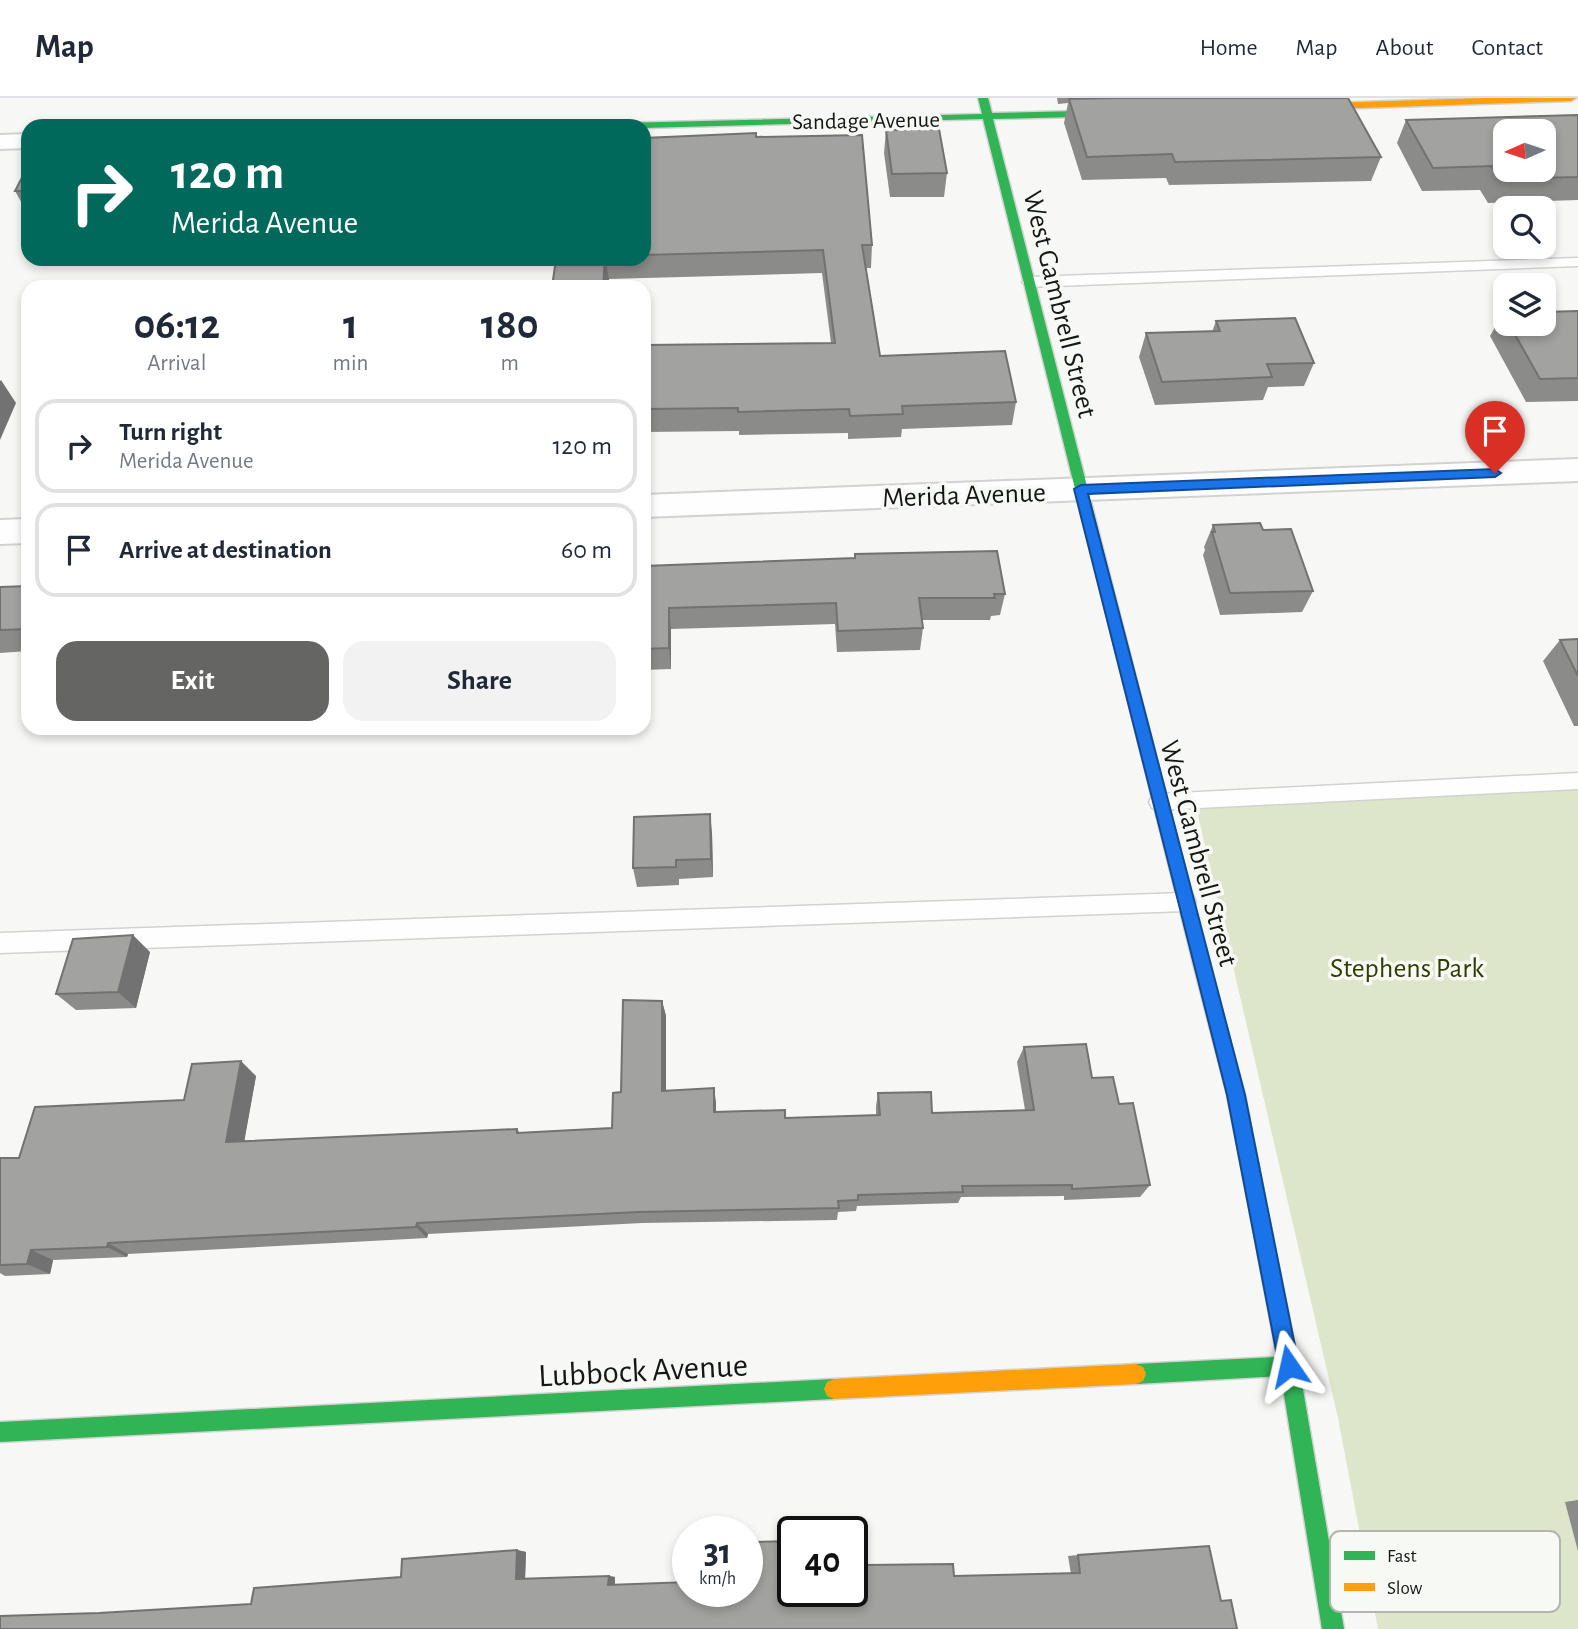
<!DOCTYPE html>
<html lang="en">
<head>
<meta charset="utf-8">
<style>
	:root { --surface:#fff; --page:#f2f2f3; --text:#1f2937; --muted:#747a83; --line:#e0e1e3; --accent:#656663 }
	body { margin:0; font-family:"Alegreya Sans",sans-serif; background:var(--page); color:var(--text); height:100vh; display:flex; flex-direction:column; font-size:26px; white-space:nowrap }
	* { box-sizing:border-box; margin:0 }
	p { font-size:23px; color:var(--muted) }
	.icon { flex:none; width:38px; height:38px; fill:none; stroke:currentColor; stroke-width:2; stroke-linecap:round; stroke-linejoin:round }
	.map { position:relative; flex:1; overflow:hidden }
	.panel { position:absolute; left:21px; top:182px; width:630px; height:455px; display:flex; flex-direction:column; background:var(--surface); border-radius:21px; box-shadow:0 4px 10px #0003 }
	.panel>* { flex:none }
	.guide { position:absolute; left:21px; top:21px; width:630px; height:147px; border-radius:21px; box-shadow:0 4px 10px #0003; background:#00695c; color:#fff; overflow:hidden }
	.needle { width:46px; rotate:267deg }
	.tools { position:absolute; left:1493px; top:21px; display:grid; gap:14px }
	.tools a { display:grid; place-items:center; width:63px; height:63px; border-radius:14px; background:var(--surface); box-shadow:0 4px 10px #0003; font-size:35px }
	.speed { position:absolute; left:672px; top:1418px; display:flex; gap:14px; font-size:35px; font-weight:700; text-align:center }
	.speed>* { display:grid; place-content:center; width:91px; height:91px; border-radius:50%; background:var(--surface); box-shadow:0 4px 10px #0003; line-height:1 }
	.speed small { font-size:18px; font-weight:400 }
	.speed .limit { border:4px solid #111; border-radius:10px; background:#fff; color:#111 }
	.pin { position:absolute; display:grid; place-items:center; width:60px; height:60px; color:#fff; margin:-72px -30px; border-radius:50% 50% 50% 0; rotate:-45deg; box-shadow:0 0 7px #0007 }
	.pin .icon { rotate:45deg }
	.me { position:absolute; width:77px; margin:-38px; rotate:349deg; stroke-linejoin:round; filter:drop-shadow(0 0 5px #0008) }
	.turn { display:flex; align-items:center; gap:24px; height:147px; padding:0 35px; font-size:32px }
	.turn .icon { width:91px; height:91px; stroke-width:2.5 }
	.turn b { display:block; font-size:49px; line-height:60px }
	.eta { display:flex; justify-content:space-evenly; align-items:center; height:119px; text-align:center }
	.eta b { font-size:42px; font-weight:700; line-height:49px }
	.button { display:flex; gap:14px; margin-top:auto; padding:14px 35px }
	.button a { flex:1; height:80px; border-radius:21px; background:var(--accent); color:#fff; font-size:28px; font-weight:700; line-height:80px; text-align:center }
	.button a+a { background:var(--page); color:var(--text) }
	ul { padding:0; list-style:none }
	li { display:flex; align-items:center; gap:21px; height:94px; margin:0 14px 10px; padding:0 21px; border:4px solid var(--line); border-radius:21px }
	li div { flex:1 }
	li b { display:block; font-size:26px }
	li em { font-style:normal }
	header { display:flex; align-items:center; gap:42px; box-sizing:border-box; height:98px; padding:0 35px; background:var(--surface); border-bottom:2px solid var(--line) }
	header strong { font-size:33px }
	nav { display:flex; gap:38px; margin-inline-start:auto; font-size:24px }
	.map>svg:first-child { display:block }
	.green { fill:#dde5ca }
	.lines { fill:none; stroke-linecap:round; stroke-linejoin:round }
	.lane-casing { stroke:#d2d3d0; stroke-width:3 }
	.street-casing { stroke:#d2d3d0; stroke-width:4 }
	.fast-casing { stroke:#d2d3d0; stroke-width:3 }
	.slow-casing { stroke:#d2d3d0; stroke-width:3 }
	.lane { fill:#fefefe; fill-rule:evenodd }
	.street { fill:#fefefe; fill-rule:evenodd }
	.fast { fill:#30b455; fill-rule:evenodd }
	.slow { fill:#ff9f0a; fill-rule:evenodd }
	.wall { fill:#8b8c8a }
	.shaded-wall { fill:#717271 }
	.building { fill:#a2a3a1; stroke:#717271; stroke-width:2; fill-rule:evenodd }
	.route { fill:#1a73e8; stroke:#114b97; stroke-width:2 }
	.labels { text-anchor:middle; stroke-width:7; stroke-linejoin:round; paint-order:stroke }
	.far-street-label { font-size:23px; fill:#161715; stroke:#f7f9f4 }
	.street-label { font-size:28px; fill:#161715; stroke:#f7f9f4 }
	.park-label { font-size:28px; fill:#313e00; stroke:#f7f9f4 }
	.near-street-label { font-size:33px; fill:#161715; stroke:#f7f9f4 }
	.key { fill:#f7f9f4; stroke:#b4b5b1; stroke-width:2 }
	.key-label { font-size:19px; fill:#161715 }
</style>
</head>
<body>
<header>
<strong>Map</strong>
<nav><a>Home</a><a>Map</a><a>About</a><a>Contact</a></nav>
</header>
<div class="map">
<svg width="1578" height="1531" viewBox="0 0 1578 1531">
	<rect width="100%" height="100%" fill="#f7f8f5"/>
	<path class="green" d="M1578,689V1531H1378L1338,1320L1196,709Z"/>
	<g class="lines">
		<defs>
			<path id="lane" d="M1578,160V168L1029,189L1022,184L1029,179Z
				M1578,675V691L1159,712L1152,710L1149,704L1152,698L1159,696Z
				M1185,795L1193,797L1196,804L1193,811L1185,813L0,855V835Z"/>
			<path id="street" d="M28,36V50L0,51V37Z
				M1578,361V383L644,419V397Z
				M28,421V445L0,446V422Z"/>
			<path id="fast" d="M978,0H988L992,15L1117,12L1122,15L1117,18L993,21L1209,865L1207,870L1201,872L1195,870L1193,865L983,21L644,30V28H617L622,25L982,16Z
				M1259,1106L1266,1108L1268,1115L1299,1268L1344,1531H1322L1281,1278L1136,1286L1129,1283L1126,1276L1129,1269L1136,1266L1277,1259L1250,1115L1252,1108Z
				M834,1281L841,1284L844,1291L841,1298L834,1301L0,1344V1324Z"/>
			<path id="slow" d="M1483,0H1576L1571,3L1300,12L1295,9L1300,6Z
				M1201,858L1207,860L1209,865L1245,997L1268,1115L1266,1122L1259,1124L1252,1122L1250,1115L1227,997L1193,865L1195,860Z
				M1136,1266L1143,1269L1146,1276L1143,1283L1136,1286L834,1301L827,1298L824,1291L827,1284L834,1281Z"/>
		</defs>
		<use href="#lane" class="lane-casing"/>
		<use href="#street" class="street-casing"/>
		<use href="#fast" class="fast-casing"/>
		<use href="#slow" class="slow-casing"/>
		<use href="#lane" class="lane"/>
		<use href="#street" class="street"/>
		<use href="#fast" class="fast"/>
		<use href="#slow" class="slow"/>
	</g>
	<path class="wall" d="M1057,0H1348L1381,59L1371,83L1169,87L1166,80L1082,82L1064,25L1068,5L1058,6Z
		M1578,17V102L1488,105L1480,92L1422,93L1397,45L1406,22Z
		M886,32L947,75L944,99H890L884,55Z
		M756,39L872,147L871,170H866L880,258L1016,304L1012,327L902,331L901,339L848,341V335L739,337V333L644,334V247L831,245L822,175L609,181L608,189H552L556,161H644V40Z
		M28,68V116L15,93Z
		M1578,213V303L1526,304L1490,238L1503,215H1505V226H1544Z
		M1216,223L1314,265L1304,288L1268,289L1263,302L1155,307L1139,259L1146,235L1212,234Z
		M1213,427L1263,432L1313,493L1302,514L1220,517L1203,457L1205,452L1204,449Z
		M855,456L1005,496L1000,517L991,518L990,522H922L923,530L920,552L837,554L835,526L671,531V571L644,572V468L855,460Z
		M28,488V553L0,555V489Z
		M1578,541V628H1574L1543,563L1560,542Z
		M712,735L713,779L679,781V787L637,789L633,770Z
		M150,854L136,910L76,912L56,896Z
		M662,903L666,918V993L714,990L716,1014L785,1020L876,1017V1008L878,995L932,1015L1025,1012L1017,964L1024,949L1092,980L1119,1006L1150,1087L1140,1099L1064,1102V1098L961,1099L958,1105L857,1108L856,1113L838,1114L837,1122L642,1125L428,1136L427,1140L128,1156L127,1159L53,1162L50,1176L5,1178L0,1175V1060H19L256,978L244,1043L517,1031L520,1035L612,1030L621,994Z
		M1578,1402V1453L1565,1404Z
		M517,1452L526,1454L525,1481L609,1478L615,1479V1487L688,1493L865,1467L954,1478L1071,1476L1068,1458L1078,1457L1221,1502H1231L104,1515L251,1506L401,1479Z"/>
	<path class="shaded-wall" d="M605,161L609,181L608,189H603Z
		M1,282L16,305L0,342V283Z
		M669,510L671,531V571L669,550Z
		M710,716L712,735L713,779L711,761Z
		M133,837L150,854L136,910L118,894Z
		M662,903L666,918V1007L662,993Z
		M241,963L256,978L242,1056L226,1044Z
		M714,990L716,1004V1028L714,1014Z
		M417,1125L428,1136L427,1140L416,1129Z
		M108,1145L128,1156L127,1159L107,1149Z
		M31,1152L53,1162L50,1176L27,1166Z
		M517,1452L526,1454L525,1482L516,1481Z
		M609,1478L615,1479V1487H608Z"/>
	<path class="building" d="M1115,0H1348L1381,59L1175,64L1172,56L1087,59L1069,1Z
		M1578,17V79L1499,81L1492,68L1433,70L1406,22ZM1505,33H1544V72H1505Z
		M939,31L947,75L892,76L886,32Z
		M756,35V39L862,37L872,147H862L880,258L1005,253L1016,304L902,308L903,316L850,318L849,311L738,314V310L644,311V247L835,245L823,152L644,157V40Z
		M28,68V93H15Z
		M556,161H605L603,189H552Z
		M221,187V189H159Z
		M1578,213V280L1540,281L1509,226H1544V214Z
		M1295,220L1314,265L1267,266L1272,279L1162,284L1146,235L1220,233L1216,223Z
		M1260,425L1263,432L1291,431L1313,493L1230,495L1212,434H1215L1213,427Z
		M997,453L1005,496H994L995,500H919L923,530L838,533L836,505L669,510V550L644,551V468L855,460V456Z
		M28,488V531L0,532V489Z
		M1578,541V578L1560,542Z
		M710,716L711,761L676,762V769L633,770L634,719Z
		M133,837L118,894L56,896L73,841Z
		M623,902L662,903V993L714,990V1014L785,1012V1020L880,1017L878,995L931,994L932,1015L1034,1012L1024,949L1086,946L1092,980L1113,979L1119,1006L1133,1005L1150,1087L1072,1091V1087L962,1088L963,1094L858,1097V1102L838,1103L839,1110L638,1114L417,1125L416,1129L108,1145L107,1149L31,1152L27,1166L0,1167V1060H19L35,1009L184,1002L192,966L241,963L226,1044L517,1031V1035L612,1030L613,995L621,994Z
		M852,1440H864L865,1467L953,1466L954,1478L1080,1475L1078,1457L1209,1448L1221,1503L1231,1502L1237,1531H0V1518L99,1515L251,1506L254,1490L401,1479L402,1461L517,1452L516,1481L609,1478L608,1487L688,1484V1493H747V1482H752V1444L793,1443V1493H852Z"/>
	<path class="route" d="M1495,371L1501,375L1495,379L1088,396L1245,997L1299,1268L1296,1275L1289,1277L1282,1275L1279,1268L1227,997L1074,391L1081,387Z"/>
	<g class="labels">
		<g class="far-street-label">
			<text transform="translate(866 22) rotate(-1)" y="8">Sandage Avenue</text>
		</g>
		<g class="street-label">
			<text transform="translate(1061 206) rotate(76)" y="10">West Gambrell Street</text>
			<text transform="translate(964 396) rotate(-2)" y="10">Merida Avenue</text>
			<text transform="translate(1200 755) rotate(75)" y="10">West Gambrell Street</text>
		</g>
		<g class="park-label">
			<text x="1407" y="879">Stephens Park</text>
		</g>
		<g class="near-street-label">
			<text transform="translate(643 1271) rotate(-3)" y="12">Lubbock Avenue</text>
		</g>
	</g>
	<rect x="1330" y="1433" width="230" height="81" rx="10" class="key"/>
	<rect x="1344" y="1453" width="31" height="9" fill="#30b455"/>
	<rect x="1344" y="1485" width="31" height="8" fill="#ff9f0a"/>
	<g class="key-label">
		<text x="1387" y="1464">Fast</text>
		<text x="1387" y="1496">Slow</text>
	</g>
</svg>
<div class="tools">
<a><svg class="needle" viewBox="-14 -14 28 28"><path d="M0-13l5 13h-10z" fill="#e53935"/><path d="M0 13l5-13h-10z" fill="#747a83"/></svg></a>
<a><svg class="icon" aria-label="search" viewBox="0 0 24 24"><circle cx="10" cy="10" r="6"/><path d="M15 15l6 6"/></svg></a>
<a><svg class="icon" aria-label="layers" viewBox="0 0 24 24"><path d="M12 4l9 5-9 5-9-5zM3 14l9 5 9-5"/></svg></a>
</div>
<div class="speed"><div>31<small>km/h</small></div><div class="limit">40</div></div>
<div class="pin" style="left:1495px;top:375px;background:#d93025"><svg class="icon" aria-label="arrive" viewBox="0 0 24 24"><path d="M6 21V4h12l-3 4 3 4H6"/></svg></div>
<svg class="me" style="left:1289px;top:1268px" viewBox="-20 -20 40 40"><path d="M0-17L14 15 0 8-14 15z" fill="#1a73e8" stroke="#fff" stroke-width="4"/></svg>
<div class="guide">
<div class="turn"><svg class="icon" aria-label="right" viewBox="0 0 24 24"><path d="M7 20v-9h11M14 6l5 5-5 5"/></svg><div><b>120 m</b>Merida Avenue</div></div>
</div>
<section class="panel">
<div class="eta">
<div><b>06:12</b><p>Arrival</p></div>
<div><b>1</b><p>min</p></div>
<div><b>180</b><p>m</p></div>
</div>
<ul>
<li><svg class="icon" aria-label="right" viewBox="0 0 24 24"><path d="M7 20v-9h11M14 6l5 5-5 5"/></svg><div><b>Turn right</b><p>Merida Avenue</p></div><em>120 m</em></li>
<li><svg class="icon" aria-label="arrive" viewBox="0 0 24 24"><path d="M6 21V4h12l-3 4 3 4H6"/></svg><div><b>Arrive at destination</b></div><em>60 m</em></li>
</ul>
<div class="button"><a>Exit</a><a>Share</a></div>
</section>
</div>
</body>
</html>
